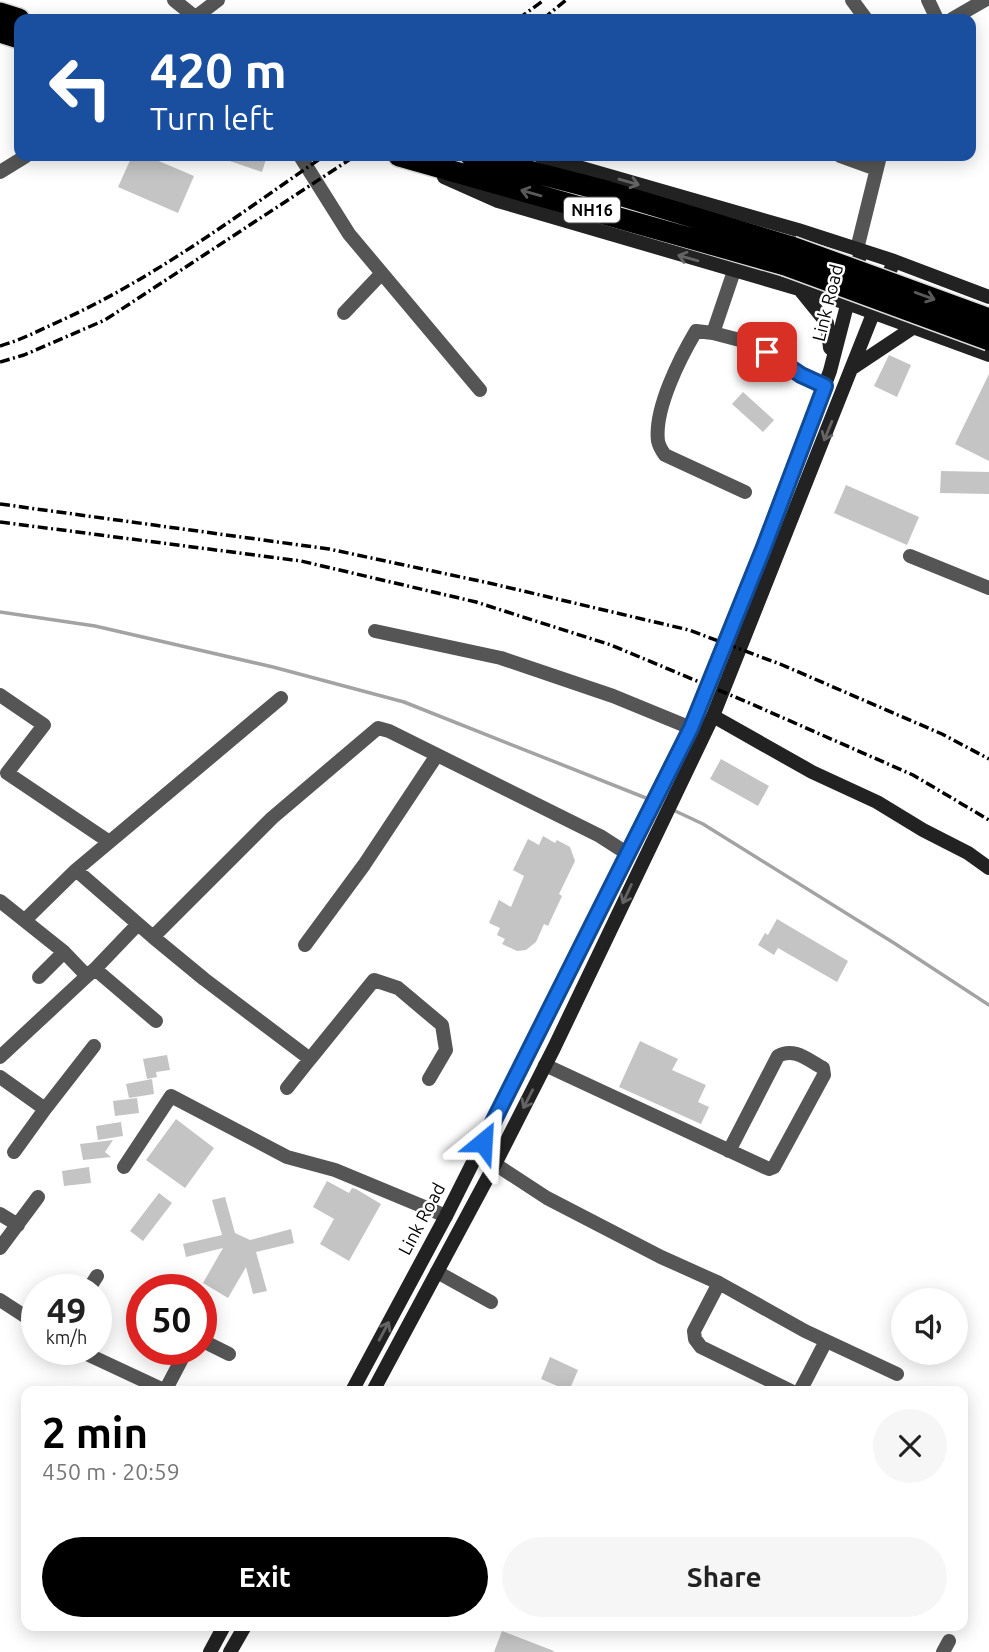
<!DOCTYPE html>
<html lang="en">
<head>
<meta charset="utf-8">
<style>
	:root { --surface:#fff; --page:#f6f6f6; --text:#222; --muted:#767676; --accent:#000 }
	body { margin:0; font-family:Ubuntu,sans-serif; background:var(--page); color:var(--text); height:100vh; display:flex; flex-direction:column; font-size:26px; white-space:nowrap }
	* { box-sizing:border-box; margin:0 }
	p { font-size:23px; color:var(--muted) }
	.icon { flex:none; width:38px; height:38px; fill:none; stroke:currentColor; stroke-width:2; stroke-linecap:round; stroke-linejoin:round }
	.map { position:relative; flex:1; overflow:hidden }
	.details { position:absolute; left:21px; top:1386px; width:947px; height:245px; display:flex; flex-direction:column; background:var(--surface); border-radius:14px; box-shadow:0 4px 18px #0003 }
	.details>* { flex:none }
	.hud { position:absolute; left:14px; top:14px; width:962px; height:147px; border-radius:14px; box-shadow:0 4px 18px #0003; background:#1a4fa0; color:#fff; overflow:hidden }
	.tools { position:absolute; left:891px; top:1288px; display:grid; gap:14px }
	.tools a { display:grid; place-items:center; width:77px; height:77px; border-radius:50%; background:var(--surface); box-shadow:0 4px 18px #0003; font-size:35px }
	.speed { position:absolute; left:21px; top:1274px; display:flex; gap:14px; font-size:35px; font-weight:700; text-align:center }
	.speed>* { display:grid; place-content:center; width:91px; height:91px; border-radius:50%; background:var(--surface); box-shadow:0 4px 18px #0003; line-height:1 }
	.speed small { font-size:18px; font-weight:400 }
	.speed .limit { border:10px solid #d22; background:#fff; color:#111 }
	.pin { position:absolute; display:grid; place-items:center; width:60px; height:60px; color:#fff; margin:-30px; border-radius:14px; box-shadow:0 4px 10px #0006 }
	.me { position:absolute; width:77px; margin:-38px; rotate:27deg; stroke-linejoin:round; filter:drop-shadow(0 0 5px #0008) }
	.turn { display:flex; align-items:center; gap:24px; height:147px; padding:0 21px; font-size:32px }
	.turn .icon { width:91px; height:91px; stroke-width:2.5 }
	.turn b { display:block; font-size:49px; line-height:60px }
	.round { display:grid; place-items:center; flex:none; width:74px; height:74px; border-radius:37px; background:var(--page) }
	.summary { display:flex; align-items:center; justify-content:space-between; height:119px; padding:0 21px }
	h1 { font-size:42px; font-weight:700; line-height:52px; color:var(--accent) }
	.primary-button { display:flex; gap:14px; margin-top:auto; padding:14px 21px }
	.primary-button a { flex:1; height:80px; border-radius:42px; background:var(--accent); color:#fff; font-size:28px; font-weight:700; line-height:80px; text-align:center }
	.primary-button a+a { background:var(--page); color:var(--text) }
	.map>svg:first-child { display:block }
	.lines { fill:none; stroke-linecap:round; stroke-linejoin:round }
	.stream { stroke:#a3a3a3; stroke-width:3.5 }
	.building { fill:#c4c4c4 }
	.highway-casing { stroke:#dbdbdb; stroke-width:24 }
	.street { stroke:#555; stroke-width:14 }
	.secondary { stroke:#222; stroke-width:14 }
	.highway { stroke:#000; stroke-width:21 }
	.rail { stroke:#000; stroke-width:3.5; stroke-dasharray:10 3.5 2 3.5; stroke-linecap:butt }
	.highway-bridge-casing { stroke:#dbdbdb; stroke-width:24; stroke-linecap:butt }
	.highway-bridge { stroke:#000; stroke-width:21 }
	.oneway { stroke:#646464 }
	.oneway2 { stroke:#595959 }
	.route-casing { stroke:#114b97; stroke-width:18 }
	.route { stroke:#1a73e8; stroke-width:12 }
	.labels { text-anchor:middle; stroke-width:5; stroke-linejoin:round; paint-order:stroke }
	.shield { fill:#fff; stroke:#4c4c4c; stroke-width:2 }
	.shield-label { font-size:16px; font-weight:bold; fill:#000 }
	.street-label { font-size:18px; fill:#000; stroke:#fff }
</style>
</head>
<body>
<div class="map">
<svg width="989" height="1652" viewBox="0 0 989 1652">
	<rect width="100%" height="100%" fill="#fff"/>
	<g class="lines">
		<path class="stream" d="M0,612L95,626L273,667L404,702L651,800
			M671,809L703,824L894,943L989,1005"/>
	</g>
	<path class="building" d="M132,156H147L194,176L178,213L118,187Z
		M221,156H267L262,172L221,158Z
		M889,355L911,365L897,397L874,386Z
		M989,374V461L955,444Z
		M743,392L774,420L763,432L732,404Z
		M941,471L989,472V494L940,493Z
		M846,485L919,517L907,545L834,513Z
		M721,759L769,786L758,806L710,779Z
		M543,836L555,843L557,840L570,847L575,861L559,894L562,896L548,926L544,924L536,942L526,950L517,951L502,944L505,939L497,935L500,928L489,923L499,900L511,907L524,876L513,870L528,839L539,845Z
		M777,919L848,961L837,982L778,948L774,955L758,945L765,933L768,935Z
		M640,1041L678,1059L672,1070L706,1085L698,1102L709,1107L701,1124L619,1087Z
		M167,1055L170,1070L156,1072L157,1077L147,1079L143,1059Z
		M152,1079L154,1094L129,1098L126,1084Z
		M137,1098L139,1113L115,1116L113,1101Z
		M176,1119L214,1148L185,1188L146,1160Z
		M121,1122L123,1136L98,1140L96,1126Z
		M113,1140L105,1152L111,1157L83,1160L80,1144Z
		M89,1167L91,1183L64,1186L62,1171Z
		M327,1181L349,1193L352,1188L356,1189L381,1204L349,1261L320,1244L334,1219L313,1207Z
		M159,1193L172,1203L143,1241L130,1231Z
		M225,1197L235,1233L250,1240L291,1229L294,1243L256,1252L267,1291L253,1294L246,1267L228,1298L203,1283L223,1248L186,1257L183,1244L222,1235L212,1200Z
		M550,1357L578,1370L569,1391L541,1379Z
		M502,1631L554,1651L553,1652H494Z"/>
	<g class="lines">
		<defs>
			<path id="highway" d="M0,13L19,19
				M0,32L19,38
				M399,156L785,265
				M471,156L606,191L792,247"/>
		</defs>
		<use href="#highway" class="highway-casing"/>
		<path class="street" d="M174,0L195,17
			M852,0L866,19
			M928,0L937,19
			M193,19L218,0
			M952,19L985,0
			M300,156L349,234L480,390
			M840,156L876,169
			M0,172L26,156
			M857,249L880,156
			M734,271L713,333L755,344L801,375L825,386
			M344,313L382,273
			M713,333L696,331C680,358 654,409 658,441C659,446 662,451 665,455L745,492
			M910,556L989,588
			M375,631L501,658L613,696L691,728
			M0,695L44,725L7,773L108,841
			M281,698L76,870L153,937L272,818L378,728L389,731L600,836L628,854
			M0,901L64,952L87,976L0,1057
			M25,920L76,870
			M153,937L204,979L310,1059L287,1088
			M305,945L364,865L437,755
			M95,969L138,924
			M87,976L95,969L156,1021
			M39,977L64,952
			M310,1059L374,980L398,988L442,1025L446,1050L429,1079
			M545,1065L769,1169L774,1167L824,1075L823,1068C808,1060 794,1047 778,1056L729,1151
			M0,1077L45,1109L14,1152
			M45,1109L94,1046
			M495,1164L547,1198L661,1257L719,1283L805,1331L897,1374
			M124,1167L171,1096L287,1157L335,1170L446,1216
			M0,1214L18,1225
			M0,1248L38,1197
			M437,1272L491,1302
			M719,1283L694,1331L695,1339L701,1347L791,1391
			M88,1290L97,1276
			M0,1300L37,1324
			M138,1300L142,1302
			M201,1340L229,1354
			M76,1349L166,1391
			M165,1391L187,1349
			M800,1391L826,1341
			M943,1652L949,1641"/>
		<path class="secondary" d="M540,156L798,230L894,261L989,297
			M444,177L498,201L847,303L989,355
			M801,291L827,323L830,348
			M854,367L914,327
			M713,716L812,772L877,802L923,830L968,853L989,868
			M352,1391L446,1216L691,728L764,547L830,371L861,251
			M373,1391L495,1164L554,1048L713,716L894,261
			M210,1652L224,1626
			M230,1652L245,1626"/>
		<use href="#highway" class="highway"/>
		<path class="rail" d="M518,19L544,0
			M543,19L566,0
			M0,346C21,340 40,330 60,321C155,278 238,215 324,156
			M0,362L24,355L105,320L355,156
			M0,504L329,549L489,583L689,630L780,664L942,734L989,759
			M0,522L301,561L476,602L611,645L747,702L913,775L989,820"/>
		<defs>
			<path id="highway-bridge" d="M792,247L989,319
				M785,265L989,340"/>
		</defs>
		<use href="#highway-bridge" class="highway-bridge-casing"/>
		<use href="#highway-bridge" class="highway-bridge"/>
	</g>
	<defs><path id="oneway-shaft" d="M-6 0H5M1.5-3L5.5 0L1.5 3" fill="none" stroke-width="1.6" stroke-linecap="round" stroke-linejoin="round" transform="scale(1.75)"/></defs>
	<g class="oneway">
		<use href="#oneway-shaft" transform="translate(629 182) rotate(16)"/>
		<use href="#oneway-shaft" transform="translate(688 258) rotate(-164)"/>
		<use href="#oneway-shaft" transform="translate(828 431) rotate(112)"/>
		<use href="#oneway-shaft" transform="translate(627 894) rotate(115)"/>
		<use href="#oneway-shaft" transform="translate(528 1099) rotate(117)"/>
		<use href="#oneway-shaft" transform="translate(384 1331) rotate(-62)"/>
	</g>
	<g class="oneway2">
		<use href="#oneway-shaft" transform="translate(531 193) rotate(-164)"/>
		<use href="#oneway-shaft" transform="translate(925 296) rotate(20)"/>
	</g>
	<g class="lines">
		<defs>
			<path id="route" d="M483,1142L691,728L764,547L825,386L801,375L767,352"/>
		</defs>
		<use href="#route" class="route-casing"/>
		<use href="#route" class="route"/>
	</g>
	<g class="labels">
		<rect class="shield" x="564" y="197.5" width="56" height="25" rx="5"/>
		<g class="shield-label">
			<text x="592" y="216">NH16</text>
		</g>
		<g class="street-label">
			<text transform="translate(828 303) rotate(-76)" y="6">Link Road</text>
			<text transform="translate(422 1219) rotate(-62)" y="6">Link Road</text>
		</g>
	</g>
</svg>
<div class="tools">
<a><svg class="icon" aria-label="sound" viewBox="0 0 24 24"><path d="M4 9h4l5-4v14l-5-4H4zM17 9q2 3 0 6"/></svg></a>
</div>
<div class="speed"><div>49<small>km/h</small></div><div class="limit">50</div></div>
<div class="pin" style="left:767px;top:352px;background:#d93025"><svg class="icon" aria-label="arrive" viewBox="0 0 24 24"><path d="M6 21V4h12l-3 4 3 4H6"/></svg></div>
<svg class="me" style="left:483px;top:1142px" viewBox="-20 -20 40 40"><path d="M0-17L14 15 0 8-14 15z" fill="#1a73e8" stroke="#fff" stroke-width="4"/></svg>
<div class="hud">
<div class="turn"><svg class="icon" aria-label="left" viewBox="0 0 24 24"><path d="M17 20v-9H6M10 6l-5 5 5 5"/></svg><div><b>420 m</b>Turn left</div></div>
</div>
<section class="details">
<div class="summary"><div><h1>2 min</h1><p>450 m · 20:59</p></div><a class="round"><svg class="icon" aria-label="close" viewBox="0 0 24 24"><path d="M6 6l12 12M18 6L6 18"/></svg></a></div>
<div class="primary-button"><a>Exit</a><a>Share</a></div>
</section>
</div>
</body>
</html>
